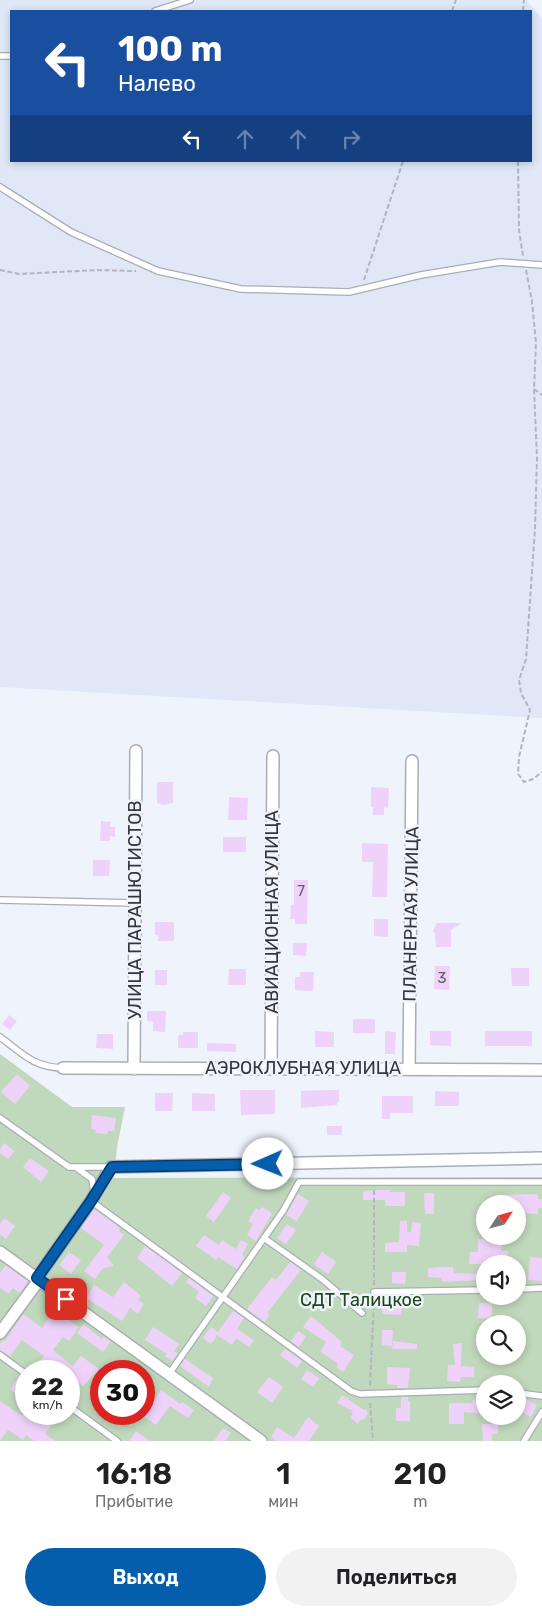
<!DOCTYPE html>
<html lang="ru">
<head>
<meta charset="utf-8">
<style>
	:root { --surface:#fff; --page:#f2f2f2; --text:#202124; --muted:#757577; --accent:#045eab }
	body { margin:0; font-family:Rubik,sans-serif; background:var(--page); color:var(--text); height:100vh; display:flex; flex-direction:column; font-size:19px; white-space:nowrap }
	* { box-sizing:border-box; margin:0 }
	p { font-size:16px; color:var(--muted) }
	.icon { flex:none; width:28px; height:28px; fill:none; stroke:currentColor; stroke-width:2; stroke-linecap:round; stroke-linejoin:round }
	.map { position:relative; height:1441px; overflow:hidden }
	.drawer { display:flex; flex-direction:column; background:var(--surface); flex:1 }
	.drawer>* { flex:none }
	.banner { position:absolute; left:10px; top:10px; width:522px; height:152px; border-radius:0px; box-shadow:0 2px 8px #0003; background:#1a4fa0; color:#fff; overflow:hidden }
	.needle { width:32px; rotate:54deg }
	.buttons { position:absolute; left:476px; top:1195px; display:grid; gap:10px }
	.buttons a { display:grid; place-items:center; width:50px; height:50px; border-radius:50%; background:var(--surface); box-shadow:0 2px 8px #0003; font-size:25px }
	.speed { position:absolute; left:15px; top:1360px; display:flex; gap:10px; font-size:25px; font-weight:700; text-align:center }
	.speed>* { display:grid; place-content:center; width:65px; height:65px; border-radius:50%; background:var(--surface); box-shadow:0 2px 8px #0003; line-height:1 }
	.speed small { font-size:12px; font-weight:400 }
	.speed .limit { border:8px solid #d22; background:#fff; color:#111 }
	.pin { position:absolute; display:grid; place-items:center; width:42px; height:42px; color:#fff; margin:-21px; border-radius:10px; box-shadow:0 2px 8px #0006 }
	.me { position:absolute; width:55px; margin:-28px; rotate:269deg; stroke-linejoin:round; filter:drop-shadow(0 0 4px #0008) }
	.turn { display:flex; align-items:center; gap:18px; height:105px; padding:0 25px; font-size:22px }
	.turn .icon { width:65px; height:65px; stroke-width:2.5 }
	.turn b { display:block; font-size:35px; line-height:42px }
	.lanes { display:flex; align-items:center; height:48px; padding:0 25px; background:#0003; justify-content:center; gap:25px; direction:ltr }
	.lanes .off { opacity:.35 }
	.eta { display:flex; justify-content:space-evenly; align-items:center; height:85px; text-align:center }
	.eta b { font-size:30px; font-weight:600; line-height:35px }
	.action { display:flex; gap:10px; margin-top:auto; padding:10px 25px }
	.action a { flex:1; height:58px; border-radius:30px; background:var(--accent); color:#fff; font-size:20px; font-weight:600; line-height:58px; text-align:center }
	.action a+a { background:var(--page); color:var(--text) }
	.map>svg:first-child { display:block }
	.built { fill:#e0e8f7; fill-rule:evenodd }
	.green { fill:#c0d8bc; fill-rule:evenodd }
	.building { fill:#efd2f9 }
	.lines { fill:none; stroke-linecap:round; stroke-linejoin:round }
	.lane-casing { stroke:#a9aeb6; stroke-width:8 }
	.street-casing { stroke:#a9aeb6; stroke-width:14 }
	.path { stroke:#b2b5bc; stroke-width:2; stroke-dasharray:5 2.5; stroke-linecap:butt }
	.lane { stroke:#fff; stroke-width:5.5 }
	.street { stroke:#fff; stroke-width:11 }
	.route-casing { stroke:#033d6f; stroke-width:12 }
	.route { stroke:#045eab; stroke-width:9 }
	.labels { text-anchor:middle; stroke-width:5; stroke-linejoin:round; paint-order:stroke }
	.number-label { font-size:15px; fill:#645e6a }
	.street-label { font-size:18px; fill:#35373a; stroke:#eff3fc }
	.park-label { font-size:18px; fill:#1d4716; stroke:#eff3fc }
</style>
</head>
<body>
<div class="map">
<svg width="542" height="1441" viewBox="0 0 542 1441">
	<rect width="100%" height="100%" fill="#eff3fc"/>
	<path class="built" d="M0,0H527L542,19V718L0,687ZM11,11H531V161H11Z"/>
	<path class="green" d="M0,1054L72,1107H125L117,1147L114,1178L542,1177V1441H0ZM485,1204H518V1236H485ZM485,1264H518V1296H485ZM485,1324H518V1356H485ZM26,1371H69V1414H26ZM101,1371H144V1414H101ZM485,1384H518V1416H485Z"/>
	<path class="building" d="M157,782H173V803L163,805L157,803Z
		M371,787L389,788L388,808L384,807V815H373V807H371Z
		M229,797L248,798L247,820H228Z
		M101,821L111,822L110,827H115V837L110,836V841H100Z
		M223,837H246V852H223Z
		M362,843L388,844L387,897H372L373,862H362Z
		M93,860H110L109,876H93Z
		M294,880H308L307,924H295V919H290L291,905H294Z
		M374,919H388V937L374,936Z
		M155,922H174V941H158V935H155Z
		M437,923H462L451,930V947H436L435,933L433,931Z
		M293,943H307L306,956L293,955Z
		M435,966H450L449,990L434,989Z
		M511,968H529V986H512Z
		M229,969H246V985H228Z
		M155,970H167V985H155Z
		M300,972H314L313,991L295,990V977H300Z
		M147,1011H166L165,1032L153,1031V1022L147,1021Z
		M9,1015L17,1021L10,1030L2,1024Z
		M353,1019H375V1033H353Z
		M315,1031L334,1032V1047H315Z
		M385,1031L396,1032L395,1054H385Z
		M430,1031H451V1046L430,1045Z
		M485,1031H532V1046H485Z
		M183,1032H198V1048H178V1035H183Z
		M97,1034H113V1049L96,1048Z
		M207,1043L236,1044V1052L207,1051Z
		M17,1074L30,1086L15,1104L1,1092Z
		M240,1090H275V1114L241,1115Z
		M329,1090H339V1102H337V1105L301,1108V1091Z
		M435,1091L459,1092V1106H435Z
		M155,1093H173L172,1111H155Z
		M192,1093L215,1094V1111H192Z
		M382,1096H413V1113H390V1119H382Z
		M92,1115L116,1118L114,1131H108L107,1134L95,1133L96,1130L91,1129Z
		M327,1126H342V1135H327Z
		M4,1143L15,1151L8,1159L0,1153V1149Z
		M30,1158L49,1171L41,1182L23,1167Z
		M381,1190H390V1192H405V1206H385V1200H363V1191Z
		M223,1192L231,1198L214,1222L206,1216Z
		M424,1193H434V1214H425Z
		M298,1194L309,1201L297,1221L286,1215Z
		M538,1194V1199H542V1208H538V1214L518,1213V1204H502V1195Z
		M262,1207L272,1213L256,1241L247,1235L253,1224L248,1221L256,1208L259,1210Z
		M94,1209L120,1228L119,1231L124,1235L107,1257L114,1266L103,1268L95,1279L84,1271L104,1245L81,1228Z
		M4,1218L15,1226L6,1239L0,1234V1224Z
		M400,1221H407V1232H411L412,1222L421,1223L419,1246L407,1245V1252H385V1243L399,1242Z
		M287,1224L296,1230L286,1244L277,1238Z
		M204,1235L219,1245L222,1240L236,1249L241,1240L248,1244L242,1254L245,1257L237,1269L218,1257L216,1260L196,1246Z
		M478,1239L502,1240L501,1251H508L507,1264H469L470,1252H478Z
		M145,1246L182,1273L172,1286L137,1258Z
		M69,1252L81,1260L71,1274L59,1265Z
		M322,1252L336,1262L328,1274L314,1264Z
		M530,1257L542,1258V1281L528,1280Z
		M290,1262L301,1270L267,1313L270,1315L265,1322L247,1309L272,1277L276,1280Z
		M6,1265L28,1281L20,1293L13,1288L9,1294L0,1288V1273Z
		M442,1267H453L454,1273L479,1274V1280L442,1282V1278L428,1277V1268Z
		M392,1272H406L405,1284L392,1283Z
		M189,1278L213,1296L206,1306L195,1298L199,1292L186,1282Z
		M124,1282L141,1296L138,1300L144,1304L138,1314L130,1308L122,1321L86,1298L94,1285L113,1297Z
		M382,1302L402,1303L401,1315L382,1314Z
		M479,1303H492V1319L478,1318Z
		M54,1310L79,1327L69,1341L63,1337L53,1350L56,1353L73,1366L81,1356L99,1369L83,1386L75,1380L76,1378L69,1373L70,1371H33L44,1356L22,1340L10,1356L0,1350V1344L3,1340L5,1341L23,1314L42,1328Z
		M233,1311L244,1318L237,1329L254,1340L249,1347L236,1338L232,1345L217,1335L211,1344L203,1338L211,1327L218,1332Z
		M311,1316L342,1342L340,1346L354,1355L343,1372L336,1367L338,1364L320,1351L326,1342L303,1327Z
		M83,1324L102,1339L104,1337L111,1341L103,1352L77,1333Z
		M153,1327L179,1344L174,1351L178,1354L172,1361L165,1356L167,1354L145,1340Z
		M382,1330H393L392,1346L382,1345Z
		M298,1331L306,1336L299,1347L291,1341Z
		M393,1341L417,1344V1349H392Z
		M462,1343L461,1366L474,1367V1377H461L460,1382L447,1381L448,1365H455L453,1344Z
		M285,1349L302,1361L297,1368L280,1355Z
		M185,1359L213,1378L209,1387L180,1366Z
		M387,1367L410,1368L408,1388H397V1385L387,1384Z
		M307,1370L319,1378L313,1387L301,1379Z
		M19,1377L26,1382V1400L10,1389Z
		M269,1377L283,1387L272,1403L257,1392Z
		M161,1390L180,1404L182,1402L194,1410L188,1418L170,1406L156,1425L144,1416Z
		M342,1395L364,1410L368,1409L366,1411L368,1413L363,1420L361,1419L358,1424L350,1418L353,1413L350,1411H353L337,1403Z
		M401,1397H408V1401H410V1421H396V1408H401Z
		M526,1399L537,1405L531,1417L519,1411Z
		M472,1400L485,1402V1414L464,1412V1424H449V1403H472Z
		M0,1401L22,1416L25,1413L41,1425L49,1414H59L45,1434L55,1441H34L26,1435L23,1440L8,1430L0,1441Z
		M308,1417L319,1426L309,1441H277L271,1437L277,1427L294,1438Z
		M482,1424H498V1434H492V1441H483Z
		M223,1428L231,1433L225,1441H214Z
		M136,1431L150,1441H129Z"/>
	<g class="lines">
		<defs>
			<path id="lane" d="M155,11L190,0
				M0,56H11
				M0,187L71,232L158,271L241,289L349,292L421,275L500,262L542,265
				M0,900L135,903
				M0,1037C23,1054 33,1067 63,1068
				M0,1118L69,1167H111
				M78,1169L92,1179L94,1193
				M91,1201L351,1391L360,1394L485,1390
				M264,1238L322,1279L362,1313
				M518,1289L542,1288
				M374,1292L485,1290
				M0,1355L26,1374
				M169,1374L283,1211L299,1182H542
				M518,1393L542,1396
				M69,1406L117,1441
				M524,1441L542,1412"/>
			<path id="street" d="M63,1068L542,1070
				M271,1068L273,756
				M409,1068L412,761
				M134,1069L136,751
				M0,1252L261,1441
				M0,1333L36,1284L37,1278L91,1201L111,1167L542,1158"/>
		</defs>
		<use href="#lane" class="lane-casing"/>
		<use href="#street" class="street-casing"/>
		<path class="path" d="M452,11L456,0
			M523,11L524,0
			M518,161L519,230L523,256
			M0,270L19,274L97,270L136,271
			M526,270L532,301L536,343L534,389L537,458L535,528L526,659L519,680L521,693L530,710L519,757L518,774L524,782L533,779L542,772
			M364,280L403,161
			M534,389L542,395
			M374,1190V1285
			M370,1385L374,1300
			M370,1403L373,1441"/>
		<use href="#lane" class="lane"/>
		<use href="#street" class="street"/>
	</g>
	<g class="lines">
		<defs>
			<path id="route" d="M66,1299L37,1278L91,1201L112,1167L268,1164"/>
		</defs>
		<use href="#route" class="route-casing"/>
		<use href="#route" class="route"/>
	</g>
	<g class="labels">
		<g class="number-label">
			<text x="301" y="896">7</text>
			<text x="442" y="983">3</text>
		</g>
		<g class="street-label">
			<text transform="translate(135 910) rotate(-90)" y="6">УЛИЦА ПАРАШЮТИСТОВ</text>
			<text transform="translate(272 912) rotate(-90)" y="6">АВИАЦИОННАЯ УЛИЦА</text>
			<text transform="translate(411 914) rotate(-89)" y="6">ПЛАНЕРНАЯ УЛИЦА</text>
			<text x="303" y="1074">АЭРОКЛУБНАЯ УЛИЦА</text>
		</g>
		<g class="park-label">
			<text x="361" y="1306">СДТ Талицкое</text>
		</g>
	</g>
</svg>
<div class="buttons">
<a><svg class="needle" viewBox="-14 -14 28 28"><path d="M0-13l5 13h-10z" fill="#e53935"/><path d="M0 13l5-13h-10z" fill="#757577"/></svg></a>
<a><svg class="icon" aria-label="sound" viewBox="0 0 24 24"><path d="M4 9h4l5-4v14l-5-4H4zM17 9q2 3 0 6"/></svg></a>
<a><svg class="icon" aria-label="search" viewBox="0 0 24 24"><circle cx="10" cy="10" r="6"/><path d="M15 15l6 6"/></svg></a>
<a><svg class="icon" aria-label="layers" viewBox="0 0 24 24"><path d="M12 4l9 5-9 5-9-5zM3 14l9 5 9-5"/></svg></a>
</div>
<div class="speed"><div>22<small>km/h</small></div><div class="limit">30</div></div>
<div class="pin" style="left:66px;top:1299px;background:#d93025"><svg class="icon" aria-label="arrive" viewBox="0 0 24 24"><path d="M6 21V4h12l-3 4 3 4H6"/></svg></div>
<svg class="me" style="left:268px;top:1164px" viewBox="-20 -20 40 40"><circle r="19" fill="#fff"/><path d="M0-13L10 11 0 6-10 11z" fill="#045eab"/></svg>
<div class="banner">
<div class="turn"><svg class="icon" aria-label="left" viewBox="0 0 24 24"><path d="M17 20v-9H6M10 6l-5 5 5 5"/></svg><div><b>100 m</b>Налево</div></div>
<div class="lanes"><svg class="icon" aria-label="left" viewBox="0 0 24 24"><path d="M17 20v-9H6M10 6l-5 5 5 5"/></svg><svg class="icon off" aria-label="ahead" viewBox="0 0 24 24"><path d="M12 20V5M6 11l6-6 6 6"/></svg><svg class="icon off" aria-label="ahead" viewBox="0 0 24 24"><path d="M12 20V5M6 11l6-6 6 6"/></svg><svg class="icon off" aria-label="right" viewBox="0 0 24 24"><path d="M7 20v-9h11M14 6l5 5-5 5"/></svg></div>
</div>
</div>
<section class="drawer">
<div class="eta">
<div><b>16:18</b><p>Прибытие</p></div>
<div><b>1</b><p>мин</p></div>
<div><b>210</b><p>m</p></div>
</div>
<div class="action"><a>Выход</a><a>Поделиться</a></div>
</section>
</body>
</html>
